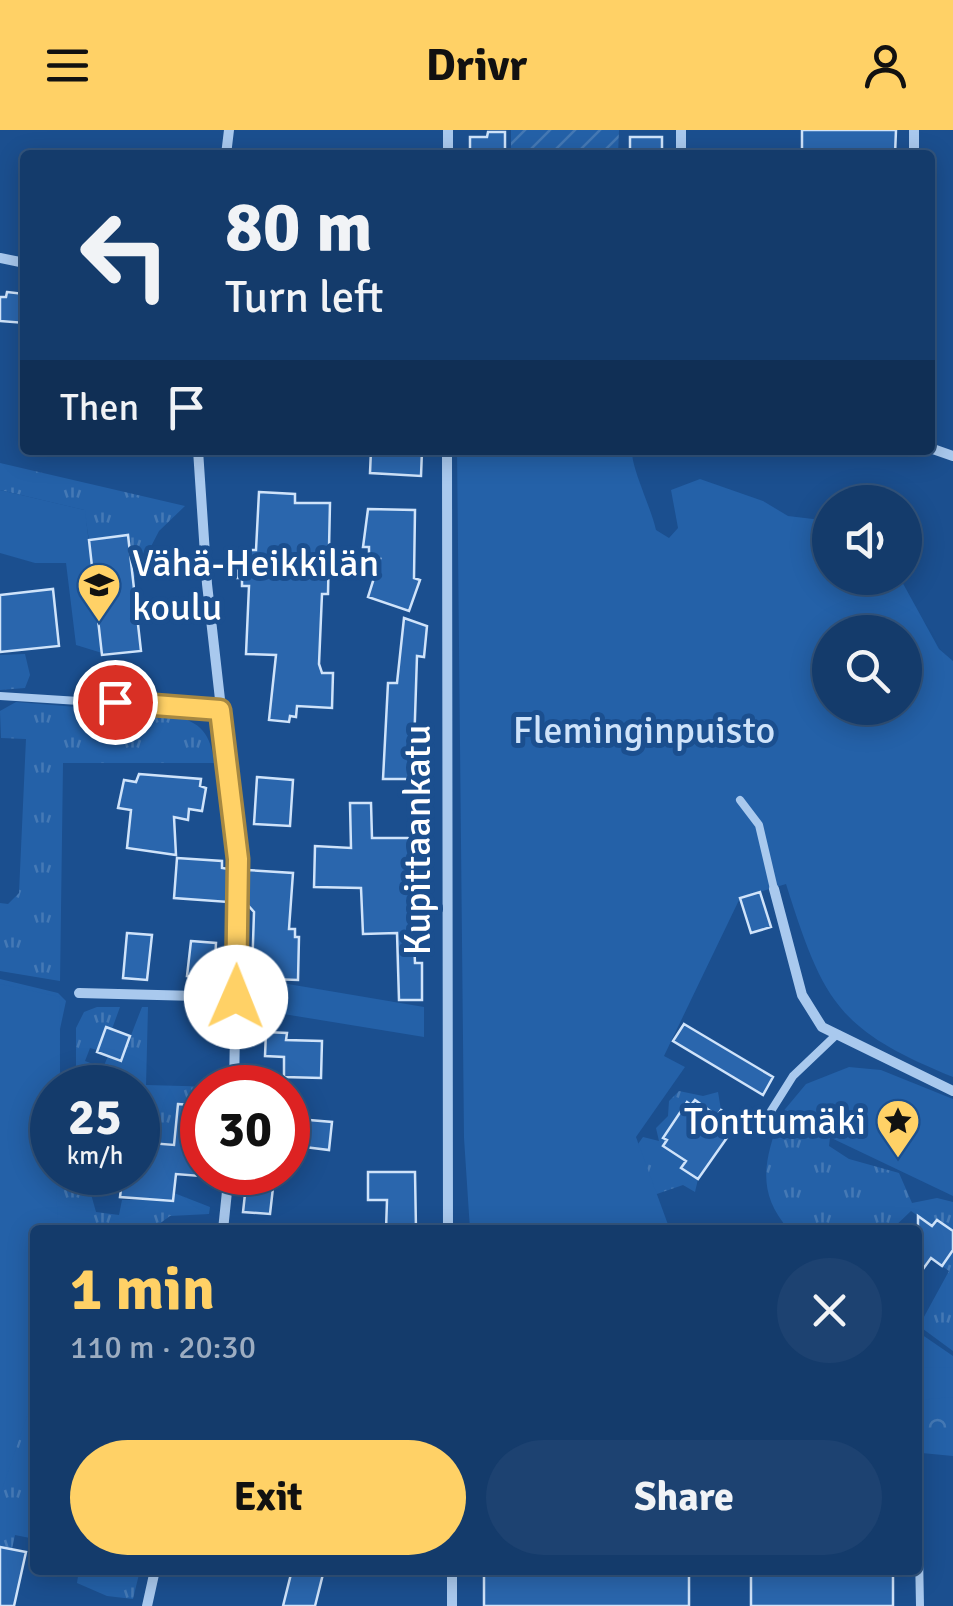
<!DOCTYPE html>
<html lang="en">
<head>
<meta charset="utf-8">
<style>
	:root { --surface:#143b6b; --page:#1d4271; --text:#f1f3f6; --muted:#9dadc1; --line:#33557e; --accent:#ffd166 }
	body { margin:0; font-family:Signika,sans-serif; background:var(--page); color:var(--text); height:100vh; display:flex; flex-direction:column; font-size:38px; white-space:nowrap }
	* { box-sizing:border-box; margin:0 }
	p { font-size:32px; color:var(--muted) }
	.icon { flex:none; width:55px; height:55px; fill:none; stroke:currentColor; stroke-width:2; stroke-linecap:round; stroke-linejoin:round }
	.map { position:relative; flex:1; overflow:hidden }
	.sheet { position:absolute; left:30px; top:1095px; width:892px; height:350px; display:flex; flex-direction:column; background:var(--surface); border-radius:10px; box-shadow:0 5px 25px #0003,0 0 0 2px var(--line) }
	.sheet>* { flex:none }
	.banner { position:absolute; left:20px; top:20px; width:915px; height:305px; border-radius:10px; box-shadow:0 5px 25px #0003,0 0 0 2px var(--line); background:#143b6b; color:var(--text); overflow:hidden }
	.controls { position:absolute; left:812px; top:355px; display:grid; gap:20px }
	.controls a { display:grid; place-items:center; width:110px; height:110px; border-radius:50%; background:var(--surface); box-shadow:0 5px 25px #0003,0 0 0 2px var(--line); font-size:50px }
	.speed { position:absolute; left:30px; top:935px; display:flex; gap:20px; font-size:50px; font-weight:700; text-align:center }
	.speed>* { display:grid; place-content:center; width:130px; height:130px; border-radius:50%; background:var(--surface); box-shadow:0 5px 25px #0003,0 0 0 2px var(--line); line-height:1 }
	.speed small { font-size:25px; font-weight:400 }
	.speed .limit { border:15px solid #d22; background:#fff; color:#111 }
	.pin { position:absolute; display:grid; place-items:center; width:85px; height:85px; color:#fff; margin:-42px; border:5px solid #fff; border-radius:50%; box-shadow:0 2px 10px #0007 }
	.me { position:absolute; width:110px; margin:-55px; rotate:1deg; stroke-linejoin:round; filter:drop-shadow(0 0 8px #0008) }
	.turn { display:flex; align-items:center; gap:35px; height:210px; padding:0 40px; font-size:45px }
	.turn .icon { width:130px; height:130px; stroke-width:2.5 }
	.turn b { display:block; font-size:70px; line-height:85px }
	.then { display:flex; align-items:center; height:95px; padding:0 40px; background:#0003; gap:20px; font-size:38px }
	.round { display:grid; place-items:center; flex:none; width:105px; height:105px; border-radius:52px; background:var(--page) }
	.head { display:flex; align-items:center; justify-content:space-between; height:170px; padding:0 40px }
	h1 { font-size:60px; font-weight:700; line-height:75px; color:var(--accent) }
	.cta { display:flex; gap:20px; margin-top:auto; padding:20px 40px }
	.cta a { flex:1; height:115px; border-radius:60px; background:var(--accent); color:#111; font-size:40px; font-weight:700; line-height:115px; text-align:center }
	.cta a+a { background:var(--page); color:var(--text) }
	header { display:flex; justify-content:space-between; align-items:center; height:130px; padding:0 40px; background:var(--accent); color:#111; font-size:45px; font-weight:700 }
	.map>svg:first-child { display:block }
	.grass { fill:url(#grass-tufts) }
	.forest { fill:url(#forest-crowns) }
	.park { fill:#2461a8; fill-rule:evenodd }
	.garden { fill:url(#garden-furrows) }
	.building { fill:#2a66ad; stroke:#cfe3fa; stroke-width:2.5 }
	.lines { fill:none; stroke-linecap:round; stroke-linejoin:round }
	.lane { stroke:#a9c9ee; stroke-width:8 }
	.street { stroke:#a9c9ee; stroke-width:10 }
	.route-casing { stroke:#a68842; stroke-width:25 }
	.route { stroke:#ffd166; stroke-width:18 }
	.labels { text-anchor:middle; stroke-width:10; stroke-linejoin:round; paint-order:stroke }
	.poi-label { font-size:38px; fill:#fff; stroke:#1b4f8f; text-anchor:start }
	.park-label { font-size:38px; fill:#cfe3fa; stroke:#1b4f8f }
	.street-label { font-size:38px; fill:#fff; stroke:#1b4f8f }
</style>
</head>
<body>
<header><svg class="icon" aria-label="menu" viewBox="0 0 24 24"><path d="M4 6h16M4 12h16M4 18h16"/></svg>Drivr<svg class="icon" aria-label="person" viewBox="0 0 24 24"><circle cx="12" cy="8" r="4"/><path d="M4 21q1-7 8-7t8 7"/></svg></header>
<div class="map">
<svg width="953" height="1476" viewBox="0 0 953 1476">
	<defs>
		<pattern id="grass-tufts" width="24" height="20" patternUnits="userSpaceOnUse" patternTransform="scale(2.5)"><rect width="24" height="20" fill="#2461a8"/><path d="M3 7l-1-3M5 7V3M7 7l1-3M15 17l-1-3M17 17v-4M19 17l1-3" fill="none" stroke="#4579b5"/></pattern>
		<pattern id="forest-crowns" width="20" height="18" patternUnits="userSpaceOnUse" patternTransform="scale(2.5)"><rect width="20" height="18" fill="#2461a8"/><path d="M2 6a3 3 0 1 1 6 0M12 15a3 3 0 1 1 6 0" fill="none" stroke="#4579b5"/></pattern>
		<pattern id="garden-furrows" width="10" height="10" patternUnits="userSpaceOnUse" patternTransform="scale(2.5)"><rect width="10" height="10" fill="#2461a8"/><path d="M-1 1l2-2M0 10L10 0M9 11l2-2" fill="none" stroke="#4579b5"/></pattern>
	</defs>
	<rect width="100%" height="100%" fill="#1b4f8f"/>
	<path class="grass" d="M0,333L185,376L159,401L133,451L128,405L89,410L84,380L0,360Z
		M25,524L30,545L25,558L0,560V525Z
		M16,572L172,585C201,592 211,604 214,633H63L60,851L0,841V773L8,774L19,763L26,609L1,608L0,581Z
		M0,849L58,863L66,871L60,899V957L52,958V1042L80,1043L87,1050L96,1082L119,1085L122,1070H156L157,1061L174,1063L210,1077L209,1084L170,1086L151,1100H35V1409L15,1405L12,1419L2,1417L0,1422Z
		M97,877H120L112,899L106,897L97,920L90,918L85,931L103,938L108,926L121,931L142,877H148L146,955L219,957L202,958V976L178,974L174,1015L149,1034L138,1033V958L76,952V898L84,882Z
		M679,961L703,966L718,962L721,980L717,986L695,970L691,975L687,973L663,1007L667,1010L663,1016L686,1031L682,1038L698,1049L695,1062L683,1055L651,1066L638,1014L643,1007L659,1011L656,998L668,986L669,971Z
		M781,984L830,1007L829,1016L849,1029L899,1043L912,1073L937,1068L953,1072V1101L937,1090L932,1096L911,1081L891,1100H789C755,1061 765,1029 781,984Z
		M953,1120V1221L919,1196L949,1141L942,1136Z
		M79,1440H140L133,1469L107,1466L77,1453Z"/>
	<path class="forest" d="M918,1202L953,1226V1326L922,1323L918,1318Z"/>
	<path class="park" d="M457,320H632C631,338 651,377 656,400L669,408L678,398L671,360L700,349L763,371L788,386L830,391V448H900L939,519L953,531V947C837,900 823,871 786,754L740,768L664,926L685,937L636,1007L670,1100H470L464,1008ZM830,502H905V578H830Z
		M0,360L85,380L102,523L76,515L66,433H35L0,423Z
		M253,848L424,877V907L253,879Z
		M0,854L60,867L59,957L52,958L58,1100H35V1263L0,1365Z
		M849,937L881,940L953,969V1066L781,984L806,954Z
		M918,1237L953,1238V1267L918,1270Z"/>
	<path class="garden" d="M511,0H619L618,25H520V19H511Z"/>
	<path class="building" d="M802,0H896L895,25L802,24Z
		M488,2H505V25H470V7H487Z
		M630,7H662V25H630Z
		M7,162L25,164V193L0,191V167H6Z
		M371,320H422L421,346L370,343Z
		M259,362L295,364V373H330L328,464H322L319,534L322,543H333L332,578L297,576L296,587L290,586L289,592L269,590L276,525L246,524L249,456H242V448H237V430H242V420H256Z
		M368,379L415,380L414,448L420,450L409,481L368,467L380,429H369V417H363Z
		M128,405L141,521L102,525L89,410Z
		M53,459L59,516L0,522V465Z
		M404,488L427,496L424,527L417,526L413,649H383L388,553H397Z
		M139,644L201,649L200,656L206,658L202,681L189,679L188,690L174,687L176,725L127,718L131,680L118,678L124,650L136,652Z
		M257,647L293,650L290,696L254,694Z
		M350,673H371L372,708H421V745H411L415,833H422V870H399L397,803L363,804L361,758L314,757L315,716L351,718Z
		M177,728L222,731V738L229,739L228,772L174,768Z
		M247,740L293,743L289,799H295V807H299L298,850L270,849V843H252L254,782L246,773Z
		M760,762L771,797L751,803L740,768Z
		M127,803L152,805L147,850L123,848Z
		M191,811L216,813L214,848L187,846Z
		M684,894L773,947L763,965L673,911Z
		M106,897L130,906L121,931L97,922Z
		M266,902L287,903L286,910L322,911L321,948L284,947V927L265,926Z
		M695,970L717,986L721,980L738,992L698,1049L681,1038L686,1031L663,1016L667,1010L663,1008L687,972L691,975Z
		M178,974L202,976L200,1046L176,1044L173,1071L120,1067L123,1042H138V1012L174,1015Z
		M309,990L332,992L329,1020L288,1015V993L309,996Z
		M368,1042H415L416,1100H386L387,1070H368Z
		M247,1046L274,1049L270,1084L243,1082Z
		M918,1086L932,1096L937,1090L953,1101V1120L942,1136L931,1128L918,1146Z
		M0,1417L26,1422L14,1476H0Z
		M292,1440H324L315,1476H283Z
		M484,1442H689V1476H484Z
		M751,1445H893V1476H751Z"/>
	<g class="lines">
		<path class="lane" d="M0,566L221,580
			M740,670L759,695L774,759
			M771,981L793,946L835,906
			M918,1370L920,1476"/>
		<path class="street" d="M914,0V25
			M226,25L229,0
			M448,25V0
			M681,25V0
			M0,128L25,133
			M930,318L953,326
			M198,320L207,454L238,729L234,958
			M447,320L448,1100
			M774,759L802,865L822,897L953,961
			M79,863L236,867
			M223,1100L229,1042
			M452,1440V1476
			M147,1476L155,1440"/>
	</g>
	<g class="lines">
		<defs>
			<path id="route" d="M115,572L220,580L238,729L236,867"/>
		</defs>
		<use href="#route" class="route-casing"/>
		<use href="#route" class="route"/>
	</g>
	<defs>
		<symbol id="school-pin" viewBox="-11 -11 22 30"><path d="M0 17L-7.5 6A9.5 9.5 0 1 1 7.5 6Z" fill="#ffd166" stroke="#1b4f8f"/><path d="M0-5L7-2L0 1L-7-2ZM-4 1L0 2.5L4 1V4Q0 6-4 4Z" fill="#111"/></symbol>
		<symbol id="sight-pin" viewBox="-11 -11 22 30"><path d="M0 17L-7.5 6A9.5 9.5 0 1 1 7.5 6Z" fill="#ffd166" stroke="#1b4f8f"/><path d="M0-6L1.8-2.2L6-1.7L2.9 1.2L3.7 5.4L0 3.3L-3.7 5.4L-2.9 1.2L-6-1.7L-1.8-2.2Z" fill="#111"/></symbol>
	</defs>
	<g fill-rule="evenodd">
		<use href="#school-pin" x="74" y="430" width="50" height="68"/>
		<use href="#sight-pin" x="873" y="966" width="50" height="68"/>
	</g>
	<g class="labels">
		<g class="poi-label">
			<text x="132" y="446">Vähä-Heikkilän<tspan x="132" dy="44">koulu</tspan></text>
			<text x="866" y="1004" text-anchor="end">Tonttumäki</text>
		</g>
		<g class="park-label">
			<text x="644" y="613">Fleminginpuisto</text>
		</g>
		<g class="street-label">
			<text transform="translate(417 710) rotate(-90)" y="13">Kupittaankatu</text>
		</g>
	</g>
</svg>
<div class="controls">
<a><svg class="icon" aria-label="sound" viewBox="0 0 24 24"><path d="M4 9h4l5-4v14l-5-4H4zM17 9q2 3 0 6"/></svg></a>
<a><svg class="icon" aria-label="search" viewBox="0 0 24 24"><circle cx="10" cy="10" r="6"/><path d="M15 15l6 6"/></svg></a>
</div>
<div class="speed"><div>25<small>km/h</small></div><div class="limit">30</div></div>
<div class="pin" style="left:115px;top:572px;background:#d93025"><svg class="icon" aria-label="arrive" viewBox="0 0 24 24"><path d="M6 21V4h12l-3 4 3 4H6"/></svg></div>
<svg class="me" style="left:236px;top:867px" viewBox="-20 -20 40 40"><circle r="19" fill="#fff"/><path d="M0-13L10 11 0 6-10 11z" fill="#ffd166"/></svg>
<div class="banner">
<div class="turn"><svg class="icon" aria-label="left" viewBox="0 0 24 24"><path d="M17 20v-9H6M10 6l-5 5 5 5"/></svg><div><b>80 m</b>Turn left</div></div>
<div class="then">Then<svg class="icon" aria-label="arrive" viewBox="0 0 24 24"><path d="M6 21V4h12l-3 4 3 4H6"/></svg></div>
</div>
<section class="sheet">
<div class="head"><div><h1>1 min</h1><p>110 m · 20:30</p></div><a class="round"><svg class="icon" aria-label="close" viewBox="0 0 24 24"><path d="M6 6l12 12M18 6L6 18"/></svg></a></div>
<div class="cta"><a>Exit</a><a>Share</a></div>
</section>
</div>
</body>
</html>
